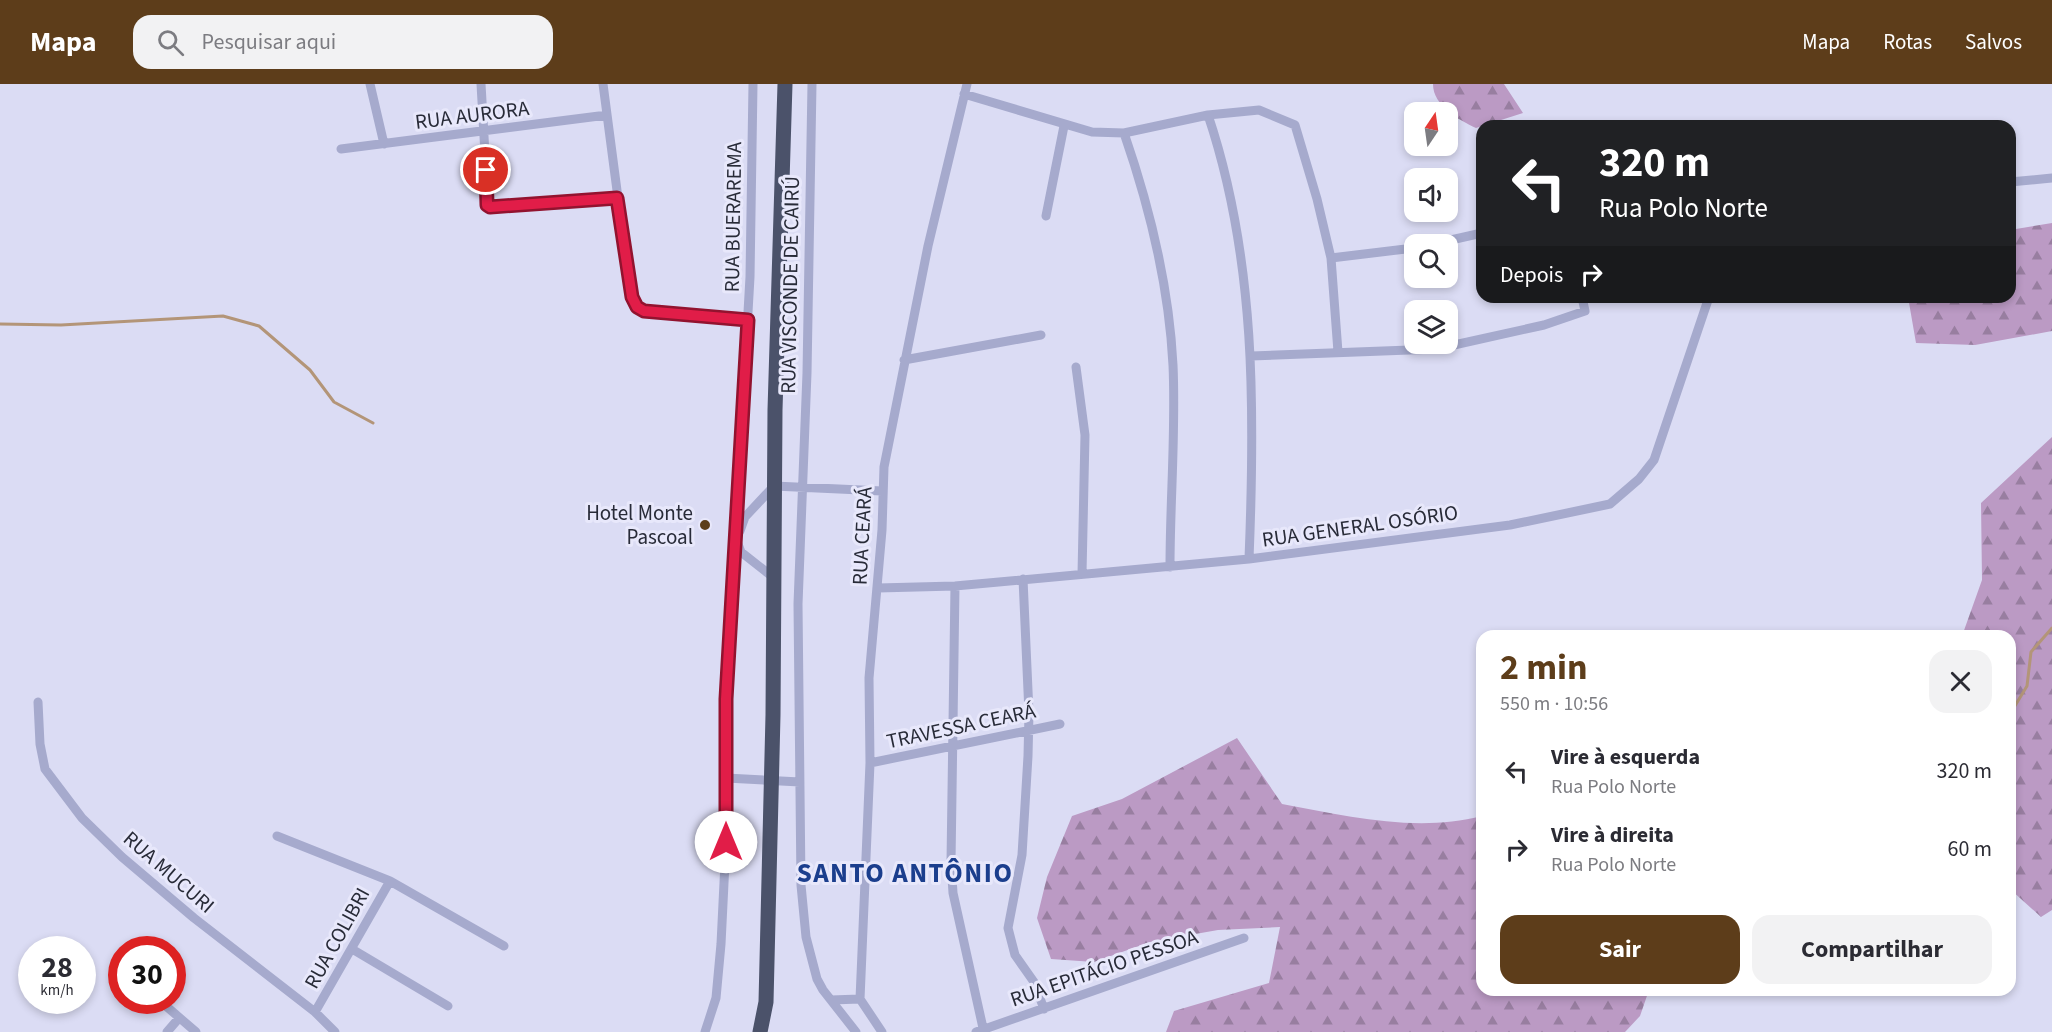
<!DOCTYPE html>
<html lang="pt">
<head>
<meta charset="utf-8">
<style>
	:root { --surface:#fff; --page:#f2f2f3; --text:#2b2b33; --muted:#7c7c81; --accent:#5d3d1a }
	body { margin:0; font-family:"Source Sans 3",sans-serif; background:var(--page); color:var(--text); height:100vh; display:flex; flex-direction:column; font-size:22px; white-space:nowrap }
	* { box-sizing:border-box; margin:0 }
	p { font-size:20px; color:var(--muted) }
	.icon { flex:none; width:33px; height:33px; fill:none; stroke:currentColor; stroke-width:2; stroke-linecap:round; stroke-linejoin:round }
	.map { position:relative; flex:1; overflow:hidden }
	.panel { position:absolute; left:1476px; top:546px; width:540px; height:366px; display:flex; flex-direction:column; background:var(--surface); border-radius:18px; box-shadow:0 3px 9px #0003 }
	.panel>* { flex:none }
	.guide { position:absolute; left:1476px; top:36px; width:540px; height:183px; border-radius:18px; box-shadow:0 3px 9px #0003; background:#202124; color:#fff; overflow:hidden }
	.needle { width:39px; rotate:13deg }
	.controls { position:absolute; left:1404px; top:18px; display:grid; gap:12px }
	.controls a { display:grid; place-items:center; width:54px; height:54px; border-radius:12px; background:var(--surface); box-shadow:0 3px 9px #0003; font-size:30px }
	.speed { position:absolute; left:18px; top:852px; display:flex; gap:12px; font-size:30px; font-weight:700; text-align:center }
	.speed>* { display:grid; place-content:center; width:78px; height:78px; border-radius:50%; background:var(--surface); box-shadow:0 3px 9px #0003; line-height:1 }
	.speed small { font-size:15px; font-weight:400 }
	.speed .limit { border:9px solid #d22; background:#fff; color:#111 }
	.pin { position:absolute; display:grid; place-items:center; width:51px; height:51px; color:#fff; margin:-26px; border:3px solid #fff; border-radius:50%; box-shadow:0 2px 6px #0007 }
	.me { position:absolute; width:66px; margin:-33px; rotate:0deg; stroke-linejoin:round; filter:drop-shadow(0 0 4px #0008) }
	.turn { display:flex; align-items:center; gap:21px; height:126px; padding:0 24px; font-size:27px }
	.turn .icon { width:78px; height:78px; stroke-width:2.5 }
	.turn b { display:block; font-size:42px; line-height:51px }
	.then { display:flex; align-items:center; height:57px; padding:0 24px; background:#0003; gap:12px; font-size:22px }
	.round { display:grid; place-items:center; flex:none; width:63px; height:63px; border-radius:18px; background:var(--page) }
	.head { display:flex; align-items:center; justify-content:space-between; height:102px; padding:0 24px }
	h1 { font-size:36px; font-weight:700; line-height:45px; color:var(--accent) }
	.button { display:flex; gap:12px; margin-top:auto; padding:12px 24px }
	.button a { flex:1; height:69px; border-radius:18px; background:var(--accent); color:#fff; font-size:24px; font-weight:700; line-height:69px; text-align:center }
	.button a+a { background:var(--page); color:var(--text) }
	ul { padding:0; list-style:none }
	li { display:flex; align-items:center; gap:18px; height:78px; padding:0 24px }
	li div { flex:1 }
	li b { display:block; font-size:22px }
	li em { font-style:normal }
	header { display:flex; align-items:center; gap:36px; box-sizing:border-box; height:84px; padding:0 30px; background:var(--accent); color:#fff }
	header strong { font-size:28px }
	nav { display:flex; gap:33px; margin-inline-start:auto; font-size:21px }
	.search { width:420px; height:54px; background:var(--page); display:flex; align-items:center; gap:15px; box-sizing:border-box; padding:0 21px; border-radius:18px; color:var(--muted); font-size:22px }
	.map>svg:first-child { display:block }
	.forest { fill:url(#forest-firs) }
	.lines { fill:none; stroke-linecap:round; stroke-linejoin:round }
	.stream { stroke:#b39578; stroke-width:3 }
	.minor { stroke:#a6aacd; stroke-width:9 }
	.trunk { stroke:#4b526a; stroke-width:15 }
	.route-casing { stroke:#92132f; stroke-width:15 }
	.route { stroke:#e11d48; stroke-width:10 }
	.poi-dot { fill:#5d3d1a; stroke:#e8e8fb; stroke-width:2 }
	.labels { text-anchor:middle; stroke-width:6; stroke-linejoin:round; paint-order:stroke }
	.street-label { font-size:21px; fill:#282b38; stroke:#e8e8fb }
	.poi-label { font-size:21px; fill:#282b38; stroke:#e8e8fb; text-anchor:end }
	.district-label { font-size:27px; font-weight:bold; letter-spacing:1.5px; fill:#1b3e8d; stroke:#e8e8fb }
</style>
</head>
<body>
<header>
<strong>Mapa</strong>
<div class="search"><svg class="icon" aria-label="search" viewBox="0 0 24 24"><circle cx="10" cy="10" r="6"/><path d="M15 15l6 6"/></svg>Pesquisar aqui</div>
<nav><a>Mapa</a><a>Rotas</a><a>Salvos</a></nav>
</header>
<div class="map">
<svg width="2052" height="948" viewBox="0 0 2052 948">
	<defs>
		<pattern id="forest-firs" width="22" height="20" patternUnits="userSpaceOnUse" patternTransform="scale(1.5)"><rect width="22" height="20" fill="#bb9ac4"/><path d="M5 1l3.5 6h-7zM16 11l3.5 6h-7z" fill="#987ea0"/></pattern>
	</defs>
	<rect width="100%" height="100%" fill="#dbdcf4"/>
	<path class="forest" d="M1433,0H1504L1523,29L1476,44C1459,36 1433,22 1433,0Z
		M2052,139V247L1975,261L1916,259L1908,213H2010V146Z
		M2052,353V826L2041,833L2010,805V552H1962L1982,496L1981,419Z
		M1237,654L1282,720C1347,732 1416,749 1482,732V906H1649L1640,932L1625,948H1166L1174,927L1269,899L1280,843L1218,846L1150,858L1094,878L1051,875L1037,834L1047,793L1072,732L1122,715Z"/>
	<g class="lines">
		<path class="stream" d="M0,240L61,241L223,232L259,242L310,286L334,318L373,339
			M2010,630L2027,602L2031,568L2052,544"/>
		<path class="minor" d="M370,0L384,60
			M481,0L488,122L617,114
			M603,0L631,213L637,223L644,227L748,236
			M812,0L807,289L798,520L801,801L806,853L817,895L823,906L856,948
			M964,10L1092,48L1124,49L1208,31L1259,26L1295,41L1317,115L1331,174L1338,268
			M1208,31C1256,174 1255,326 1249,475
			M1124,49C1150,124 1169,202 1173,281C1176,348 1170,416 1170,483
			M341,65L607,31
			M2010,98L2052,94
			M1046,132L1064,42
			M1433,160L1482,149
			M1331,174L1414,164
			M1251,272L1436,265L1544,241L1585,227L1582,213
			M904,276L1041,251
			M1076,283L1085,351L1082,490
			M740,447L745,433L774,402L882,407
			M738,460L741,468L774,494
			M1023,495L1029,629L1028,672L1022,771L1008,844L1015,871L1034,898L1044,925
			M955,502L951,778L953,809L983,944
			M878,504L955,502L1249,475L1510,441L1610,420L1639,395L1654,376L1709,213
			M38,618L40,660L45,685L82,734L122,773L194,834L315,928L335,948
			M870,679L1060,640
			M726,694L800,698
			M277,752L390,797L504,862
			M352,865L448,922
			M860,915L870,679L869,594L882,446L884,383L928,162L967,0
			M860,915L882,948
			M159,916L196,948
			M831,916L860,915
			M315,928L390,797
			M167,948L179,934
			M705,948L716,914L721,860L726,758V615L750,193L753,0
			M976,948L1244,854"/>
		<path class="trunk" d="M760,948L766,918L773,631L775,326L785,0"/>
	</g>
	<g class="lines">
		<defs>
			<path id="route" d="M486,86L487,121L490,123L617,114L632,213L637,223L644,227L748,236L726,615V758"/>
		</defs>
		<use href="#route" class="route-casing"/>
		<use href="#route" class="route"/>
	</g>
	<circle class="poi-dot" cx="705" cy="441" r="6"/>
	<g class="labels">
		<g class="street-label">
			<text transform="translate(472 31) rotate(-7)" y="7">RUA AURORA</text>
			<text transform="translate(733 133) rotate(-89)" y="7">RUA BUERAREMA</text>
			<text transform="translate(790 201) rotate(-89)" y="7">RUA VISCONDE DE CAIRÚ</text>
			<text transform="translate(1360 442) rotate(-8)" y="7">RUA GENERAL OSÓRIO</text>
			<text transform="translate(862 452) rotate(-87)" y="7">RUA CEARÁ</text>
			<text transform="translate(961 642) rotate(-12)" y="7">TRAVESSA CEARÁ</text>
			<text transform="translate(169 788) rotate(41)" y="7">RUA MUCURI</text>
			<text transform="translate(337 854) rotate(-61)" y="7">RUA COLIBRI</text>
			<text transform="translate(1104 884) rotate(-19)" y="7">RUA EPITÁCIO PESSOA</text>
		</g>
		<g class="poi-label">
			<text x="693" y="436">Hotel Monte<tspan x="693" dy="24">Pascoal</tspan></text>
		</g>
		<g class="district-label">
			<text x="905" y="798">SANTO ANTÔNIO</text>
		</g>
	</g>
</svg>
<div class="controls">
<a><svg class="needle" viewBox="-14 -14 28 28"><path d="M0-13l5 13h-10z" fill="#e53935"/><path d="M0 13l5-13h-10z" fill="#7c7c81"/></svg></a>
<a><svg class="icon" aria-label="sound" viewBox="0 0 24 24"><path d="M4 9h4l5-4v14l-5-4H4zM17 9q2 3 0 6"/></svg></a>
<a><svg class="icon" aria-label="search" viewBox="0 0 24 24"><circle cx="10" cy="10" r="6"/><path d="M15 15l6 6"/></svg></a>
<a><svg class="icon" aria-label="layers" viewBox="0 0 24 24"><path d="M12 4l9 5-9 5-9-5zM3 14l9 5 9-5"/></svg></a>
</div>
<div class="speed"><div>28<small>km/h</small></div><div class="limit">30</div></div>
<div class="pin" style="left:486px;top:86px;background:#d93025"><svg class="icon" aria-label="arrive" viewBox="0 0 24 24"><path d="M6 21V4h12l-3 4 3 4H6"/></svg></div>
<svg class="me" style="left:726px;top:758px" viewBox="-20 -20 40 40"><circle r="19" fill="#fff"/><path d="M0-13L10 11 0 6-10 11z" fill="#e11d48"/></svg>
<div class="guide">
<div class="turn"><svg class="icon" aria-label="left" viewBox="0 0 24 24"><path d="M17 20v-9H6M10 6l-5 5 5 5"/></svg><div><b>320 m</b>Rua Polo Norte</div></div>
<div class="then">Depois<svg class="icon" aria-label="right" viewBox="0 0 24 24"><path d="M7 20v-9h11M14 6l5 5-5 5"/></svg></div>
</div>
<section class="panel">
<div class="head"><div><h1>2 min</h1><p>550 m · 10:56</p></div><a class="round"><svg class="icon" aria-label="close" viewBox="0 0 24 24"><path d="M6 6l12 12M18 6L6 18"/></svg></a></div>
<ul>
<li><svg class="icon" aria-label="left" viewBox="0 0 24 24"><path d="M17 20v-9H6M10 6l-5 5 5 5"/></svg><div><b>Vire à esquerda</b><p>Rua Polo Norte</p></div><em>320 m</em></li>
<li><svg class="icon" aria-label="right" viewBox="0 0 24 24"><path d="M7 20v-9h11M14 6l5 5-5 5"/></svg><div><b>Vire à direita</b><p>Rua Polo Norte</p></div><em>60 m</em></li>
</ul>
<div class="button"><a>Sair</a><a>Compartilhar</a></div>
</section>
</div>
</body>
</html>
